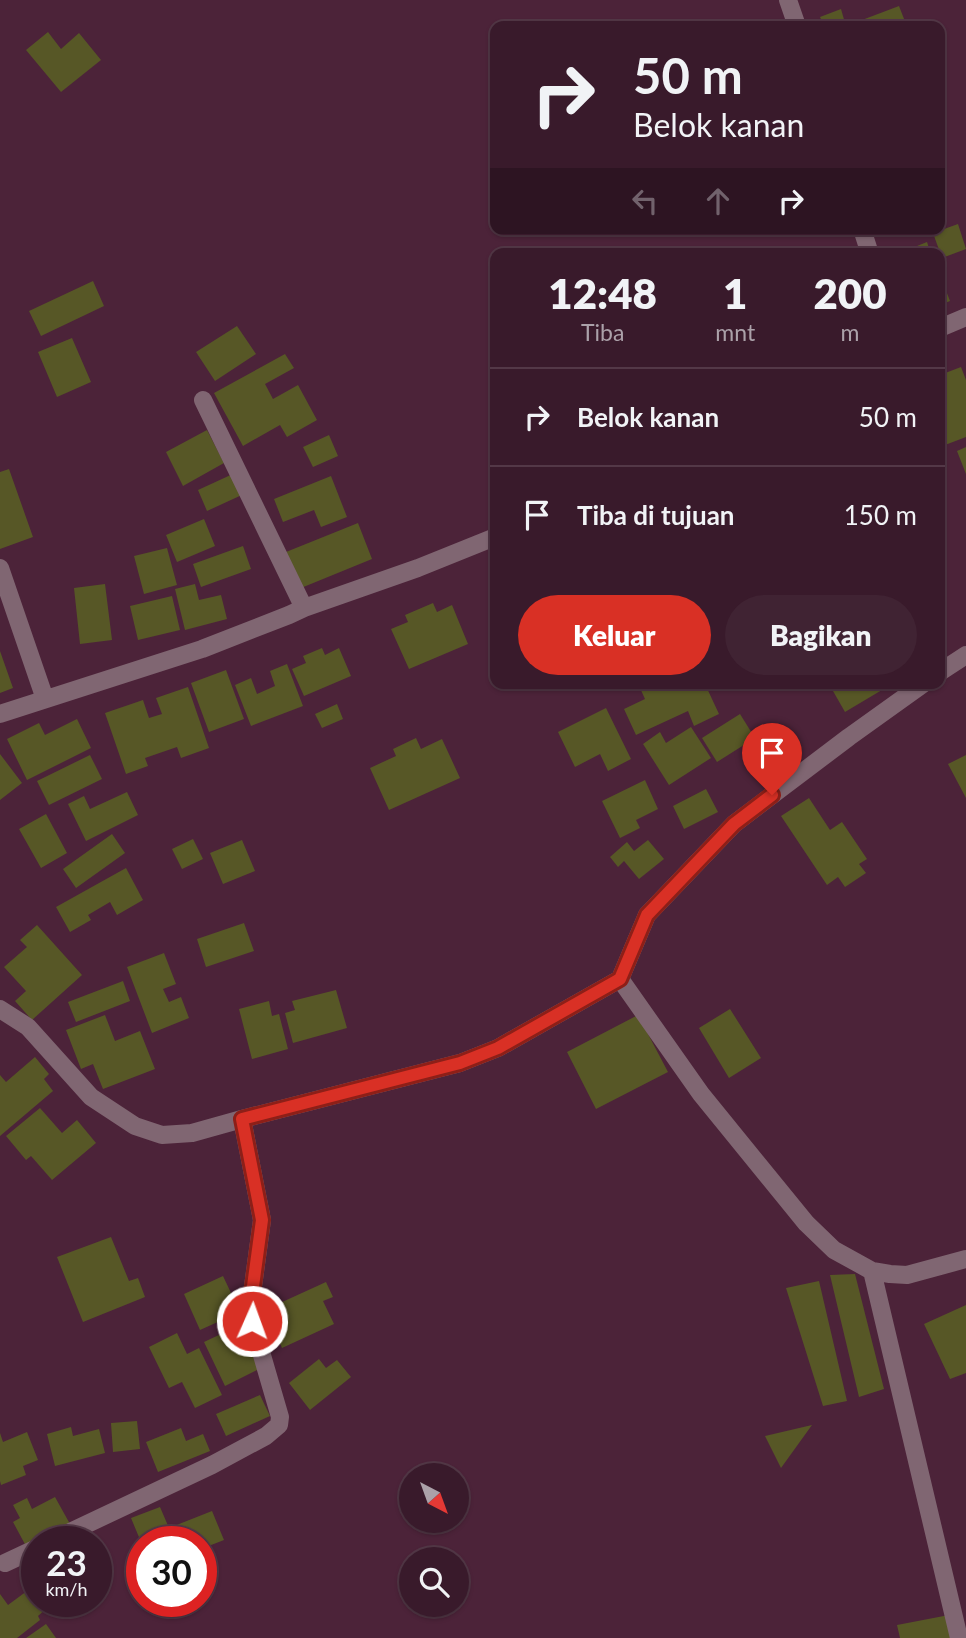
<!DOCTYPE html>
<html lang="id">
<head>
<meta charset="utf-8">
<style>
	:root { --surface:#391a2b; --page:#402333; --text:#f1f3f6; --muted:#aba1a9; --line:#533847; --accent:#d93025 }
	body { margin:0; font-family:Lato,sans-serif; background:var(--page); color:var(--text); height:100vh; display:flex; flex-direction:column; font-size:26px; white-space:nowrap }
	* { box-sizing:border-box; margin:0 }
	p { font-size:23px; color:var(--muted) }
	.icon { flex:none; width:38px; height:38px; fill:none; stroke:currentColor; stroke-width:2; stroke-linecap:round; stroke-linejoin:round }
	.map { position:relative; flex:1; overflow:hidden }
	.sheet { position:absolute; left:490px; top:248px; width:455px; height:441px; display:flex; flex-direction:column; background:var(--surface); border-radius:14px; box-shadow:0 2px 5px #0004,0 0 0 2px var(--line) }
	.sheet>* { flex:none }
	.hud { position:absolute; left:490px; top:21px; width:455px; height:214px; border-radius:14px; box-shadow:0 2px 5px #0004,0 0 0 2px var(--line); background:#391a2b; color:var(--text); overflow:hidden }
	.needle { width:46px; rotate:139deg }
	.fabs { position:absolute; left:399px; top:1463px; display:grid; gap:14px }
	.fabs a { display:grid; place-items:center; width:70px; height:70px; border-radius:50%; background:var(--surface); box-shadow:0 2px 5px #0004,0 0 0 2px var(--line); font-size:35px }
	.speed { position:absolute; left:21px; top:1526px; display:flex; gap:14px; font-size:35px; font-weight:700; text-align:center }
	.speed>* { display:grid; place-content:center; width:91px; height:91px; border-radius:50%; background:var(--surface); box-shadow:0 2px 5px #0004,0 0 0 2px var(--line); line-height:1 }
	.speed small { font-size:18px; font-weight:400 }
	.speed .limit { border:10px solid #d22; background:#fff; color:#111 }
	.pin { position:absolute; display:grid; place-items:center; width:60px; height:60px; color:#fff; margin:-72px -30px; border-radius:50% 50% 50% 0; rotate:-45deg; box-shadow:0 0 7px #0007 }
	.pin .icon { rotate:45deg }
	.me { position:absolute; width:77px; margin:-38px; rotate:2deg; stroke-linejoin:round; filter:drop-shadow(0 0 5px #0008) }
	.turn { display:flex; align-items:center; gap:24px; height:147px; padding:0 28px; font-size:32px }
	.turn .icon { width:91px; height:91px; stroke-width:2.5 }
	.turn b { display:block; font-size:49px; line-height:60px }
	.lanes { display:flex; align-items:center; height:66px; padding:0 28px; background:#0003; justify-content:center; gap:35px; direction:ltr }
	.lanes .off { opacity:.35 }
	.eta { display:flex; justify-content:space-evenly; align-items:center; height:119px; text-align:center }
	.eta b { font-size:42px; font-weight:800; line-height:49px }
	.cta { display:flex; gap:14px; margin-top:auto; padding:14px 28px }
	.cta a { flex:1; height:80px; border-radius:42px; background:var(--accent); color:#fff; font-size:28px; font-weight:800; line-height:80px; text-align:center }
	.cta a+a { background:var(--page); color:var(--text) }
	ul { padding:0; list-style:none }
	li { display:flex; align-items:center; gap:21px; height:98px; padding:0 28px; border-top:2px solid var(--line) }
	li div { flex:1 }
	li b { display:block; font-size:26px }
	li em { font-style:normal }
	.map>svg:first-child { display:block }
	.building { fill:#575726 }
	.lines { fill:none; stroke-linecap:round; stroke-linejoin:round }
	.minor { stroke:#806672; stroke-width:18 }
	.route-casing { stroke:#8d1f18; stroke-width:18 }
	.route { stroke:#d93025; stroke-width:12 }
</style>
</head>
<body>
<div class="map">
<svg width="966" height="1638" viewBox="0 0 966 1638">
	<rect width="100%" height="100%" fill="#4c2339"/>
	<path class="building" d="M899,6L906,24L899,26H864L862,20Z
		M841,9L845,23L857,19L860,26H824L820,17Z
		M48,32L61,49L79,33L101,60L61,92L26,50Z
		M958,224L966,249L942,258L933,233Z
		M927,242L931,254H897Z
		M940,275L950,301L940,305Z
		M93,281L104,306L41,336L29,311Z
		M237,326L256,354L215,381L196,352Z
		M72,338L91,382L57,397L38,352Z
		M285,354L294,368L265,384L273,399L298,385L317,420L287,437L280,425L243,446L214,393Z
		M961,367L966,380V437L945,445L940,430V375Z
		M207,430L224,463L183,486L166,452Z
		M329,435L338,456L313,467L303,447Z
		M966,447V474L957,451Z
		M9,469L33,537L0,549V472Z
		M235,473L244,494L207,511L198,490Z
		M331,476L347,517L321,527L314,510L283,522L274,499Z
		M204,519L215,546L177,562L166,535Z
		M358,523L372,559L301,588L286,552Z
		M243,546L251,569L201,587L193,564Z
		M167,548L177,585L144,594L134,556Z
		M105,584L112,640L80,644L74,588Z
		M195,584L199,600L221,595L227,619L185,630L175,589Z
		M172,596L180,630L138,640L130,606Z
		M433,603L437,612L452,605L468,644L409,669L391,629L408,622L405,615Z
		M322,648L325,655L339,648L351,676L304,696L292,669L306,663L303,656Z
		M0,651L13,688L0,693Z
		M287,664L303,706L251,726L235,685L251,678L257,694L275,686L270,671Z
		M226,670L244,719L209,732L191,683Z
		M649,684H680L681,687L688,684H705L719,714L694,726L688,711L636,735L624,709L645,699L640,688Z
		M829,684H892L845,712Z
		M188,687L209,748L181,758L177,747L145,758L148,766L126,774L105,713L143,700L149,718L162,714L156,698Z
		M337,704L343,719L322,728L315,714Z
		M606,708L631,759L608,771L600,754L575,767L558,732Z
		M740,714L755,738L717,762L702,738Z
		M77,719L91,748L27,780L7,739L39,723L45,735Z
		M691,727L711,758L669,785L643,744L660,732L666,743Z
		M416,738L421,749L442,739L460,778L389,810L370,768L396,756L393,749Z
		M0,754L22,783L0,800Z
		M90,755L102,779L49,805L37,781Z
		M966,755V798L948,764Z
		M645,780L658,809L636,820L640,828L620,838L602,801Z
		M706,789L718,812L684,829L673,806Z
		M127,792L138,815L86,841L68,804L84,796L90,809Z
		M809,798L830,830L842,822L867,859L859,864L866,873L845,887L838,877L827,885L781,816Z
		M46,814L67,853L41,868L19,829Z
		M112,834L125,853L76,888L63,869Z
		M193,839L203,859L182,869L172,849Z
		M242,840L255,871L223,884L210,853Z
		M648,840L664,859L639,879L624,861L618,867L610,857L627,842L634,851Z
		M126,868L143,900L117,915L110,902L88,915L91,920L70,932L56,907Z
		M244,923L254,951L206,967L197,939Z
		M37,925L82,975L32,1020L15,1001L26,991L4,967L27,947L20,940Z
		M164,953L176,984L163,989L169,1002L181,997L189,1018L152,1033L127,967Z
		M123,981L130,1001L76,1022L68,1002Z
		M336,990L347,1028L293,1043L285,1013L295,1010L292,1001Z
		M269,1001L272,1016L279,1014L288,1049L252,1059L239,1009Z
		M730,1009L761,1058L729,1078L699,1028Z
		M105,1015L115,1041L140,1031L155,1069L103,1089L93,1064L81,1069L66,1030Z
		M638,1015L668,1072L596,1109L567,1052Z
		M35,1057L49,1074L44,1079L53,1091L0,1136V1075L6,1082Z
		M40,1108L62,1133L77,1120L96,1143L52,1180L31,1156L26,1160L6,1136Z
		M111,1237L129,1281L138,1278L145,1297L83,1322L57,1257Z
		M855,1274L884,1389L859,1397L830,1275Z
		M223,1276L240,1312L200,1330L184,1294Z
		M819,1281L847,1401L823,1406L786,1288Z
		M326,1282L333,1297L323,1301L334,1324L282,1348L271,1323L286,1316L280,1303Z
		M966,1305V1373L950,1379L924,1324Z
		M240,1325L261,1368L225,1386L204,1342Z
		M177,1333L187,1354L199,1348L222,1395L195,1408L182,1382L169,1388L149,1347Z
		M319,1359L326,1368L337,1360L351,1377L310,1410L289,1383Z
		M260,1395L270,1416L226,1436L216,1414Z
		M137,1421L140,1449L113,1452L111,1423Z
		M812,1425L781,1468L765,1436Z
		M71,1427L73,1436L99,1429L105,1453L55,1466L47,1434Z
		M181,1428L186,1441L203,1434L210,1451L158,1472L146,1442Z
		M27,1432L38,1460L23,1466L26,1475L1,1485L0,1481V1433L3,1442Z
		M55,1497L70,1524L27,1548L13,1522L20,1518L13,1505L27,1498L32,1509Z
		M160,1507L169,1528L212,1511L224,1540L201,1549V1542H141L131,1518Z
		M31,1588L37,1595V1601H41L47,1608L38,1616L40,1620L17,1638H0V1594L8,1605Z
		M949,1615L954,1638H900L897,1625Z
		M46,1624L56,1638H26Z"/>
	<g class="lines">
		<path class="minor" d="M788,0L797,26
			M862,229L870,254
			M940,328L966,317
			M203,400L304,608
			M0,568L45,699
			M940,672L966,655
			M923,684L849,737L734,824L647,915L620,979L701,1094L806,1223L834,1250L872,1271L890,1274L907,1275L966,1259
			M0,714L202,649L289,615L304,608L418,568L495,537
			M0,1009L28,1027L91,1097L135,1126L162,1135L192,1133L242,1119L262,1220L251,1301L252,1321L280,1417L279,1425L266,1436L212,1465L49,1542
			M242,1119L460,1063L498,1048L620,979
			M872,1271L959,1638
			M5,1563L37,1548"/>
	</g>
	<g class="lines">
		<defs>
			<path id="route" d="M252,1321L251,1301L262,1220L242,1119L460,1063L498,1048L620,979L647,915L734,824L772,795"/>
		</defs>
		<use href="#route" class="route-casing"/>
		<use href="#route" class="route"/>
	</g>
</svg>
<div class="fabs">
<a><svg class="needle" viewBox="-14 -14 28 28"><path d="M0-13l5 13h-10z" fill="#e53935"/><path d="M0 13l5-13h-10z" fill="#aba1a9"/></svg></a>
<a><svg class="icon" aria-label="search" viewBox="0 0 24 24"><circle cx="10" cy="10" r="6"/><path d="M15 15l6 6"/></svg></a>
</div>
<div class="speed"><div>23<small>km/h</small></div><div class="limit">30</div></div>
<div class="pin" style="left:772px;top:795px;background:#d93025"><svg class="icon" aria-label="arrive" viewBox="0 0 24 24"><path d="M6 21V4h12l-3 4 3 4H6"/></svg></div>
<svg class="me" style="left:252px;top:1321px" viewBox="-20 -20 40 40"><circle r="17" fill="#d93025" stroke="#fff" stroke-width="3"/><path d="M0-11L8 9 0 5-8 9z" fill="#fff"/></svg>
<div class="hud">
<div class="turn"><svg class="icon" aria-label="right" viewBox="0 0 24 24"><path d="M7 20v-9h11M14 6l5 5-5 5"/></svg><div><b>50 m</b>Belok kanan</div></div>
<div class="lanes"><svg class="icon off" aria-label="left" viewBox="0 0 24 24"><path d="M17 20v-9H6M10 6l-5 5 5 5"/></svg><svg class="icon off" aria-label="ahead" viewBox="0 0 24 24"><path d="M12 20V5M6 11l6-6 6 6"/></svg><svg class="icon" aria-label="right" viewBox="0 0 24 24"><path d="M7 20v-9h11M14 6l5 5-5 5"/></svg></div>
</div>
<section class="sheet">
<div class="eta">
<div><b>12:48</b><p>Tiba</p></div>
<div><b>1</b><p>mnt</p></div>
<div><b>200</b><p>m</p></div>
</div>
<ul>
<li><svg class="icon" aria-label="right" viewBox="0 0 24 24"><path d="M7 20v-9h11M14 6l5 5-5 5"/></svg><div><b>Belok kanan</b></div><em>50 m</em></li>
<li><svg class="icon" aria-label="arrive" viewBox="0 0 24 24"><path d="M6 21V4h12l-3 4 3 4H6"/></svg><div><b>Tiba di tujuan</b></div><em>150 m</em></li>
</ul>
<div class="cta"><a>Keluar</a><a>Bagikan</a></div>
</section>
</div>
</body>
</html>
